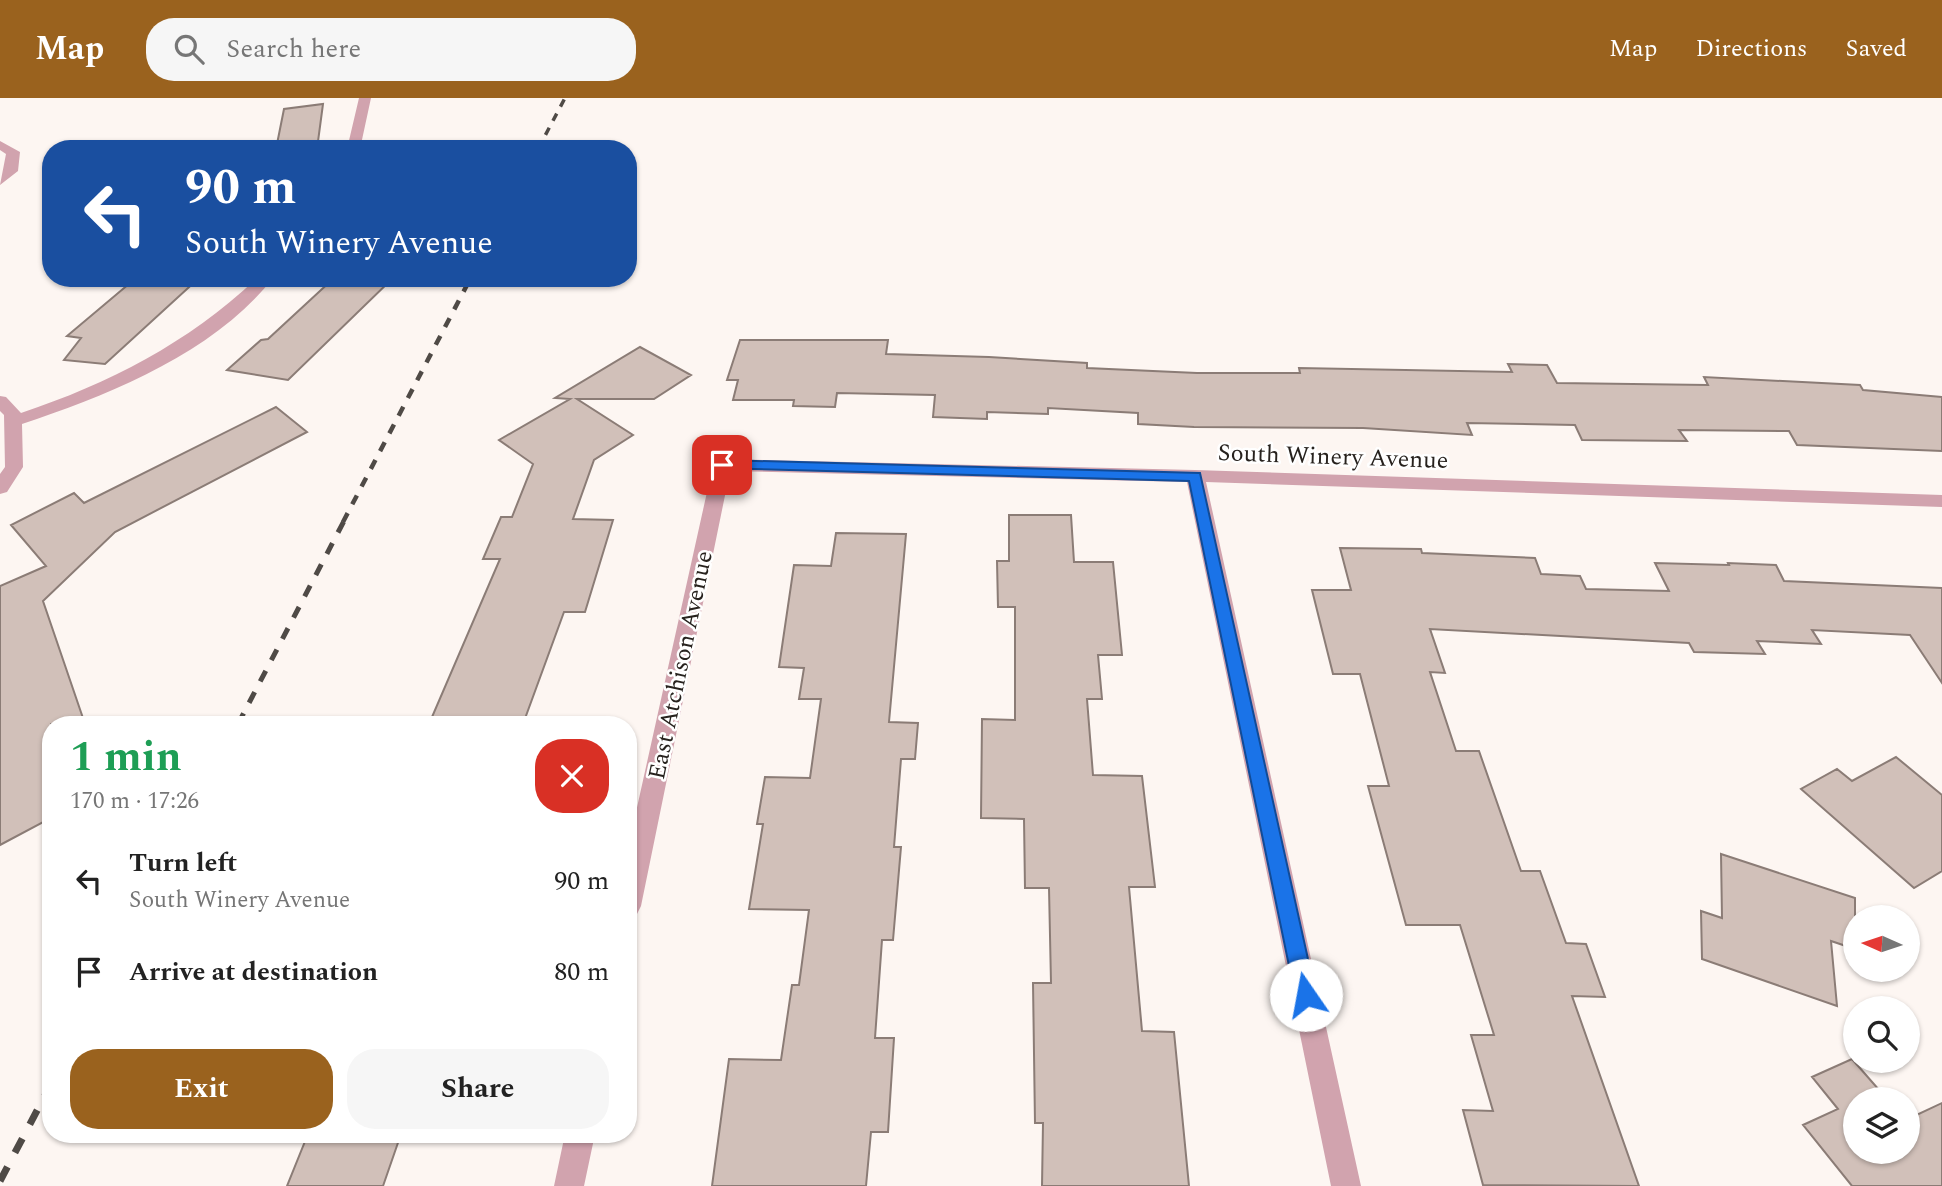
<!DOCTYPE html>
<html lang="en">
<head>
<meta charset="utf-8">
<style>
	:root { --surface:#fff; --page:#f6f6f6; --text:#222; --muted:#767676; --accent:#9a621e }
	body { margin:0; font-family:Spectral,serif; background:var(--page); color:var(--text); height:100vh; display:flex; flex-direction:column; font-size:26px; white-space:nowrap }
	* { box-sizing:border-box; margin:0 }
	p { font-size:23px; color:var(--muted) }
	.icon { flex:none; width:38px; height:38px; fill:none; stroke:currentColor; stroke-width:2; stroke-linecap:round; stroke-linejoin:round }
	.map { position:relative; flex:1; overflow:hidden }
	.drawer { position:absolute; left:42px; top:618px; width:595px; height:427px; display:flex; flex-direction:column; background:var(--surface); border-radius:28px; box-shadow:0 2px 5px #0004 }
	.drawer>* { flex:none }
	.hud { position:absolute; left:42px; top:42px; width:595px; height:147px; border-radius:28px; box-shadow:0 2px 5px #0004; background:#1a4fa0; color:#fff; overflow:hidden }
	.needle { width:46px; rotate:273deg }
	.controls { position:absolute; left:1843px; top:807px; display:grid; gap:14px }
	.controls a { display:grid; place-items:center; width:77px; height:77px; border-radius:50%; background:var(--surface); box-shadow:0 2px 5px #0004; font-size:35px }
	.pin { position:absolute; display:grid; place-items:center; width:60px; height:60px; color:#fff; margin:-30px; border-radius:14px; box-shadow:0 4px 10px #0006 }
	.me { position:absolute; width:77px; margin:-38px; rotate:348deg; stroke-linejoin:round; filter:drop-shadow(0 0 5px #0008) }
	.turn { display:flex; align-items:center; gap:24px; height:147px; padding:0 28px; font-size:32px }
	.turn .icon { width:91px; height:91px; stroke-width:2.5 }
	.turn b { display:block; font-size:49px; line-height:60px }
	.round { display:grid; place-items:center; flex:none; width:74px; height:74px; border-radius:28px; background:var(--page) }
	.overview { display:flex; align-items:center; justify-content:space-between; height:119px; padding:0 28px }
	h1 { font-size:42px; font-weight:700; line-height:52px; color:#1e9e55 }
	.cta { display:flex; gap:14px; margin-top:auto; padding:14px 28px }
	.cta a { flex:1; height:80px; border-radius:28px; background:var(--accent); color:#fff; font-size:28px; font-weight:700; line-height:80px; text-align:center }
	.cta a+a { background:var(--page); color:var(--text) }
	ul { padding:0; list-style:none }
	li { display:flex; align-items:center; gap:21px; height:91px; padding:0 28px }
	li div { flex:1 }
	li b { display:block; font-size:26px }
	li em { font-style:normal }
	header { display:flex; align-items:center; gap:42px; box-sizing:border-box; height:98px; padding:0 35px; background:var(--accent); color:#fff }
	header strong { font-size:33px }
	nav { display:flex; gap:38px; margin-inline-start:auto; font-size:24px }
	.search { width:490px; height:63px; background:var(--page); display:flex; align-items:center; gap:18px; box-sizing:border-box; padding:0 24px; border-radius:28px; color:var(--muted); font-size:26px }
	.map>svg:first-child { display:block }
	.building { fill:#d1c0b9; stroke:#8b7c76; stroke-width:2 }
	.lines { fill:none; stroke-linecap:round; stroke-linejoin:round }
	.service { fill:#d1a3ae; fill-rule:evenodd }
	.minor { fill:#d1a3ae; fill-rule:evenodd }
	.rail-far3 { stroke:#4f4a46; stroke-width:3.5; stroke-dasharray:8 8; stroke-linecap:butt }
	.rail-far2 { stroke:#4f4a46; stroke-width:4.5; stroke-dasharray:10 10; stroke-linecap:butt }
	.rail-far1 { stroke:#4f4a46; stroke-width:5; stroke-dasharray:12 12; stroke-linecap:butt }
	.rail { stroke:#4f4a46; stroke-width:7; stroke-dasharray:16 16; stroke-linecap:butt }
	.route { fill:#1a73e8; stroke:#114b97; stroke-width:2 }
	.labels { text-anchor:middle; stroke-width:5; stroke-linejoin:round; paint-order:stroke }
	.street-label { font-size:24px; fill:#27221e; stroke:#fff }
</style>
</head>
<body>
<header>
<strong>Map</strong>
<div class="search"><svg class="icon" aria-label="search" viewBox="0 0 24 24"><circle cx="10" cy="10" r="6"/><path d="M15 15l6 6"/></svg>Search here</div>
<nav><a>Map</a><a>Directions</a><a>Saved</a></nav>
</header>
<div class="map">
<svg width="1942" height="1088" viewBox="0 0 1942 1088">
	<rect width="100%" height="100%" fill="#fdf6f2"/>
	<path class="building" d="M323,6L317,51H276L284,11Z
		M136,180H199L105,266L64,262L81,240L67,238Z
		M334,180H393L288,282L227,272L261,242L268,241Z
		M740,242H888L886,256L989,259L1087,265V270L1197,275H1300L1299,270L1512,274L1508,266L1547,267L1557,285L1708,287L1704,279L1860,287L1863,292L1942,299V353L1797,347L1789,333L1679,332L1687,343L1582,342L1575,327L1467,325L1472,337L1363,330L1194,329L1138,326V315L1048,310V316L987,314V321L933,319L935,297L837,295L835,309L793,308L794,302H733L738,282H727Z
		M640,249L691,277L654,301H577L633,337L594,362L573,421L613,422L585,514H564L523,626H429L500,461H483L501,419H512L533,366L499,342L570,301L555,300Z
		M276,309L307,334L115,434L43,503L85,626H51V720L0,747V488L46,468L11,427L74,395L84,405Z
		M1009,417H1071L1074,464H1113L1122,557H1098L1102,601H1087L1093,677L1142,678L1155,789H1129L1142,933L1174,934L1189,1088H1042L1043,1025H1035L1033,885H1051L1049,790H1025L1024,721L981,720L982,621L1015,622V509H998L997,463H1009Z
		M836,435L906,436L889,624L918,625L915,661H901L894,749H901L893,842H882L875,940H894L888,1034H871L866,1088H712L729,961L781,962L792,887H799L809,812L749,811L763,726H757L765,679L810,680L821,601H799L804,570L779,569L794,467L831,468Z
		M1340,450L1421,451L1422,455L1535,460L1541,476L1580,478L1586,491L1669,493L1655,465L1729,467L1728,465L1776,467L1784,483L1942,490V585L1910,537L1812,532L1821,546L1757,543L1765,556L1694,554L1689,545L1430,531L1445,575L1430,574L1456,653H1479L1521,773H1540L1566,845L1586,846L1605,899L1572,898L1639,1088L1483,1087L1463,1012L1493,1013L1471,937H1494L1460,827H1406L1368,688H1389L1360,576H1333L1312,492H1351Z
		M1896,659L1942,697V773L1914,790L1801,691L1837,671L1852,683Z
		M1721,756L1855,800V851L1831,843L1837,908L1702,861L1701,813L1722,820Z
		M1852,961L1887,1001H1855V1054H1908V1021L1942,1005V1088H1852L1803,1027L1838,1011L1812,979Z
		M308,1036H401L383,1088H287Z"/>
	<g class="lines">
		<path class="service" d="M359,0H371L360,51H347Z
			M0,43L20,54L18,73L0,87L6,56L0,52Z
			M257,180H273C214,255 109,297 22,326L23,369L7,394L0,396V376L5,369L4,317L0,313V298L6,299L21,315C110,285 188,245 257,180Z"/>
		<path class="minor" d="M722,361L1195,372L1942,397V409L1206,384L1361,1088H1331L1187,384L730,373L641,808L637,816L628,820V750L713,367Z
			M565,1036H595L584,1088H554Z"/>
		<path class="rail-far3" d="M538,51L565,0
			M466,189L471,180"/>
		<path class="rail-far2" d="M343,424L467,187"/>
		<path class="rail-far1" d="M238,626L344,423"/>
		<path class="rail" d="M0,1083L51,986"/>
	</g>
	<path class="route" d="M722,362L1200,375L1316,897L1313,904L1306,907L1298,904L1295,897L1189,383L717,370V364Z"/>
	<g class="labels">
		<g class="street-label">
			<text transform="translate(1333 358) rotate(2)" y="8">South Winery Avenue</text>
			<text transform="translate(680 567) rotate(-78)" y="8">East Atchison Avenue</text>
		</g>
	</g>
</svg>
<div class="controls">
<a><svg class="needle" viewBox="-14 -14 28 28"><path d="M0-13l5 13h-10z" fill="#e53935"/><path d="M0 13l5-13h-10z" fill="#767676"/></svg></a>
<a><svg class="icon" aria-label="search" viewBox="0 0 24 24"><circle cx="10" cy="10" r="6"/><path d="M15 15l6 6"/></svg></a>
<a><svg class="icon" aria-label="layers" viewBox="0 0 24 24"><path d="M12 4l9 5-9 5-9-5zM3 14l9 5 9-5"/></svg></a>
</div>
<div class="pin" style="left:722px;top:367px;background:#d93025"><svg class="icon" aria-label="arrive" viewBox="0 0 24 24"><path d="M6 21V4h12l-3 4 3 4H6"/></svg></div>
<svg class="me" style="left:1306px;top:897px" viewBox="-20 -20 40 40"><circle r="19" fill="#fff"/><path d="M0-13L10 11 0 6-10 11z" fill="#1a73e8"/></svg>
<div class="hud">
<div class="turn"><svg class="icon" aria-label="left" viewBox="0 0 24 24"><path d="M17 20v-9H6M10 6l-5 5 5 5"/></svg><div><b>90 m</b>South Winery Avenue</div></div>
</div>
<section class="drawer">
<div class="overview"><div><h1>1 min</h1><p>170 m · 17:26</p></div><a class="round" style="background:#d93025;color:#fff"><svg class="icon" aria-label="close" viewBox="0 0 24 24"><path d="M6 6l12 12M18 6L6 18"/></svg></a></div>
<ul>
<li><svg class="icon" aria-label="left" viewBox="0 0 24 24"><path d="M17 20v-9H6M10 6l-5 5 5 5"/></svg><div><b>Turn left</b><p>South Winery Avenue</p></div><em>90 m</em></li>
<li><svg class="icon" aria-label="arrive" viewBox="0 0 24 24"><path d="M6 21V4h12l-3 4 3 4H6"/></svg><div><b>Arrive at destination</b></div><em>80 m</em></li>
</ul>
<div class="cta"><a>Exit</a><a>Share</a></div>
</section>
</div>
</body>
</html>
